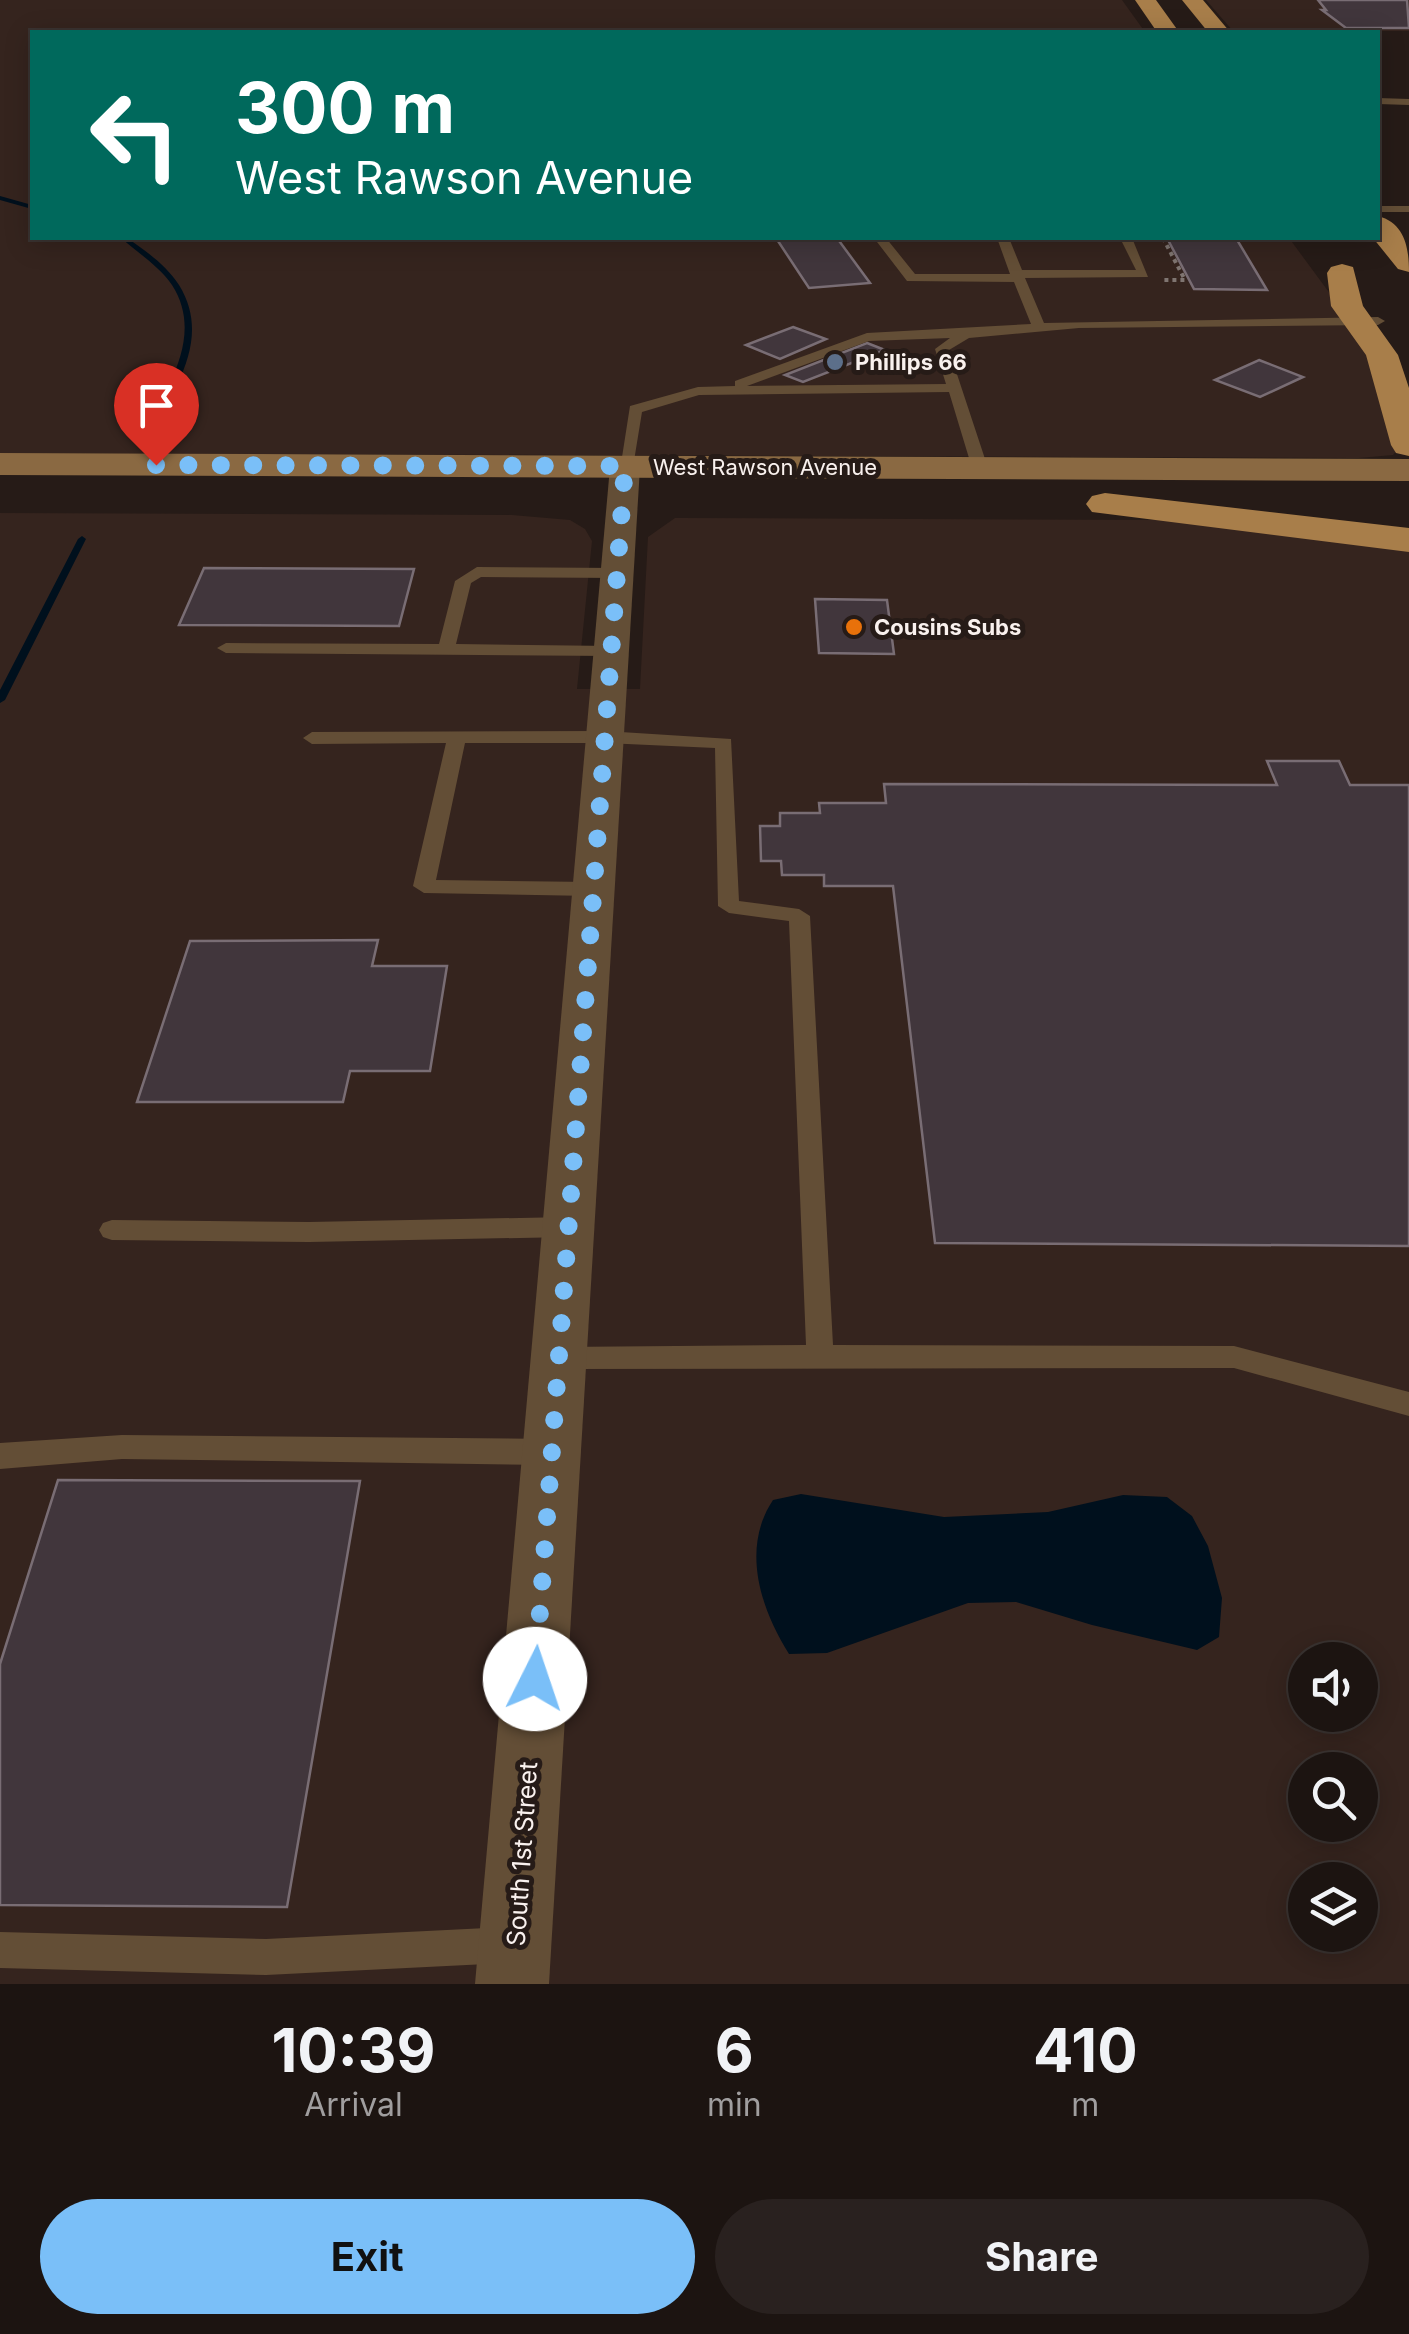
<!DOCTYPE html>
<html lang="en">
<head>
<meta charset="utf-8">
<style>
	:root { --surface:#1c1411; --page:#29211f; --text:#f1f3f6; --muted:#a09e9f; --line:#3a3331; --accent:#7abff8 }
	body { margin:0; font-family:Inter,sans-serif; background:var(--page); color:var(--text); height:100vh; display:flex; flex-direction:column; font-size:38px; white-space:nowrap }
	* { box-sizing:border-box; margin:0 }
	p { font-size:32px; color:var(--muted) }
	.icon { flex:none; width:55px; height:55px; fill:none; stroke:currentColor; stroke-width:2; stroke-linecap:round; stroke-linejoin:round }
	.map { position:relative; height:1984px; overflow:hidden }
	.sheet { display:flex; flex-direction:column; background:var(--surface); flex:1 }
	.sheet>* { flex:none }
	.top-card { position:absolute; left:30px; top:30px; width:1350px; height:210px; border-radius:0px; box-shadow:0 5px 25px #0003,0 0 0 2px var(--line); background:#00695c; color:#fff; overflow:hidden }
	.tools { position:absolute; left:1288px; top:1642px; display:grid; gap:20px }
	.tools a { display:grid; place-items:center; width:90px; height:90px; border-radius:50%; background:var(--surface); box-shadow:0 5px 25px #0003,0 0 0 2px var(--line); font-size:50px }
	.pin { position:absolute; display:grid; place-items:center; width:85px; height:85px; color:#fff; margin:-102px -42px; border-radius:50% 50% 50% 0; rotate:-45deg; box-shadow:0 0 10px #0007 }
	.pin .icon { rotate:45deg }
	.me { position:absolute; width:110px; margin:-55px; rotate:4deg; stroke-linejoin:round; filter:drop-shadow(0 0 8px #0008) }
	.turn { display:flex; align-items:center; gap:35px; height:210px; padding:0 40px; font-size:45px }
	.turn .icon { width:130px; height:130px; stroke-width:2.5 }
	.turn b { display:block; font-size:70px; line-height:85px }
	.eta { display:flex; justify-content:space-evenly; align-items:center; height:170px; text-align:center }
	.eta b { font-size:60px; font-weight:700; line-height:70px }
	.cta { display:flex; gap:20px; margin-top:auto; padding:20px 40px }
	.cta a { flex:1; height:115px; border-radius:60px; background:var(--accent); color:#111; font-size:40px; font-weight:700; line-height:115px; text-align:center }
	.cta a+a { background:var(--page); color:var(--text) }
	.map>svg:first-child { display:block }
	.built { fill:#35241e; fill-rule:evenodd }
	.water { fill:#00101d }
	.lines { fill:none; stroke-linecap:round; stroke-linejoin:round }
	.stream { fill:#00101d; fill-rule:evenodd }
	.building { fill:#41363c; stroke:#796d74; stroke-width:2.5 }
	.path { stroke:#7f7571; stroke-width:4; stroke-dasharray:4 4; stroke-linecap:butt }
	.lane { fill:#634e36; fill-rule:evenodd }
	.street { fill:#634e36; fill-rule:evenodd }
	.secondary { fill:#8a6942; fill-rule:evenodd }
	.primary { fill:#a87e4a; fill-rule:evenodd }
	.route { stroke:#7abff8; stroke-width:18; stroke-dasharray:0 32.4 }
	.service-dot { fill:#5c6f8a; stroke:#261b17; stroke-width:4 }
	.food-dot { fill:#e8710a; stroke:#261b17; stroke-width:4 }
	.labels { text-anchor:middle; stroke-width:10; stroke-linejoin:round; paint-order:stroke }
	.far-poi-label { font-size:22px; font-weight:bold; fill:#f9f1ee; stroke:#261b17; text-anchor:start }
	.far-street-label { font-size:22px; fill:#f9f1ee; stroke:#261b17 }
	.street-label { font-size:25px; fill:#f9f1ee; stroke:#261b17 }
</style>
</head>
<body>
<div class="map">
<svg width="1409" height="1984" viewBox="0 0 1409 1984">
	<rect width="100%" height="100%" fill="#261b17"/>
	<path class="built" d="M0,0H1122L1145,32H32V238H1289L1370,348L1398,449L1393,455L1359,458L0,453Z
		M1206,0H1409V31H1233Z
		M0,513L512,515L570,520L585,529L592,541L577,689H640L648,537L675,518L1162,520L1409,548V1984H0ZM1305,1660H1360V1715H1305ZM1305,1770H1360V1825H1305ZM1305,1880H1360V1935H1305Z"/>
	<path class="water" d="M801,1494L944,1517L1048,1512L1123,1495L1167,1497L1192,1516L1208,1546L1222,1598L1219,1637L1197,1650L1092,1625L1016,1602L968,1603L827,1653L789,1654C760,1608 741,1548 773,1500Z"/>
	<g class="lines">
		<path class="stream" d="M0,196L32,205V209L0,200Z
			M121,238H127C146,251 166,265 179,285C212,338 175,390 148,436L144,438L140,436C166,392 205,336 172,285C159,266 138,253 121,238Z
			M82,536L86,539L5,700L0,703V690L78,539Z"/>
	</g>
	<path class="building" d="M1318,0H1407L1409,28H1346L1322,10H1326Z
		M776,238H837L870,283L809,288Z
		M1167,238H1236L1267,290L1194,289Z
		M793,327L826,339L780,359L746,345Z
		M867,343L885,350L803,382L785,375Z
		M1259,360L1303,377L1260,397L1215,380Z
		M204,568L414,569L399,626L179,625Z
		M815,599L887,600L894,654L819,653Z
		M1267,761H1339L1350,785H1409V1246L935,1243L893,886H824V875H782L781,861H761L760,826H780V813H820L819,803H886L884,784L1277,785Z
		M378,940L372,966H447L430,1071H350L343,1102H137L190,941Z
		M58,1480L360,1481L287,1907L0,1905V1664Z"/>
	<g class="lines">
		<path class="path" d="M1163,238L1185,280H1164"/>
		<path class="lane" d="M1378,98L1409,99V105L1378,104Z
			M1378,206H1409V212H1378Z
			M874,238H886L915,274H1010L997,238H1009L1022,270H1136L1120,238H1132L1148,277L1025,278L1044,323L1378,317L1385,321L1378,325L1079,328L969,338L949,350L988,468L980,473L972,468L949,392L699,395L642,412L633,467L620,470L630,406L698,387L735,386V381L867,333L1031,324L1014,282L907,281ZM950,338L935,349L946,384L747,386L869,341Z
			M477,567L618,568L626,573L618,578L481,577L471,583L456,644L612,646L621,651L612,656L226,653L217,648L226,643L439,644L455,581Z
			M605,731L731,739L739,901L799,909L810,916L833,1345L1234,1346L1409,1392V1416L1234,1368L559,1369L549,1366L545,1358L549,1350L559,1347L806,1345L789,921L729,913L718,906L715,748L605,743H465L436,880L591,882L602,889L591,896L424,893L413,886L446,743L312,744L303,738L312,732Z
			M568,1217L577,1220L581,1227L577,1234L568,1237L309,1242L112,1240L103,1237L99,1230L103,1223L112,1220L309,1222Z
			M122,1435L551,1439L561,1443L566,1452L561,1461L551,1465L122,1459L0,1469V1443Z
			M507,1927L520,1932L525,1945L520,1958L507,1963L266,1975L0,1968V1932L266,1939Z"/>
		<path class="street" d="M625,458L636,461L640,467L549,1984H475L610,467L614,461Z"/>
		<path class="secondary" d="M0,453L1409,459V481L0,475Z"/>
		<path class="primary" d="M1135,0H1156L1179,32H1157Z
			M1182,0H1203L1230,32H1208Z
			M1378,216C1405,223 1409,248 1409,272L1398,269L1373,238H1378Z
			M1342,264L1353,267L1363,306L1398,355L1409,388V456L1396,453L1391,445L1366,355L1331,306L1327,273L1331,267Z
			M1105,493L1409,528V552L1092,512L1086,504L1092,496Z"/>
	</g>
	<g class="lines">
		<path class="route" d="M156,465L625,466L535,1679"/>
	</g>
	<circle class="service-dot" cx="835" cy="362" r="10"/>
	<circle class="food-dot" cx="854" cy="627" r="10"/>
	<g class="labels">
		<g class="far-poi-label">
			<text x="855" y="370">Phillips 66</text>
			<text x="874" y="635">Cousins Subs</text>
		</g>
		<g class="far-street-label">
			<text x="765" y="475">West Rawson Avenue</text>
		</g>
		<g class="street-label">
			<text transform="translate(522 1854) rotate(-86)" y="9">South 1st Street</text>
		</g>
	</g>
</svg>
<div class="tools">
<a><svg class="icon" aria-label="sound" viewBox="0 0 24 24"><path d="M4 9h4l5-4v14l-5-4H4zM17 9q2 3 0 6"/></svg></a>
<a><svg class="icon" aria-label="search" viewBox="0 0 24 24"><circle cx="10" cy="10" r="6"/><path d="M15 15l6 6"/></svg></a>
<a><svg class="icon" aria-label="layers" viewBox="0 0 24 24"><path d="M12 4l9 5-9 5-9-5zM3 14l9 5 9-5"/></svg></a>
</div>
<div class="pin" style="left:156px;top:465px;background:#d93025"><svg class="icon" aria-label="arrive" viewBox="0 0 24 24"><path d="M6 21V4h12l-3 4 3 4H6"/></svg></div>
<svg class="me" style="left:535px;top:1679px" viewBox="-20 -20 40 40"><circle r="19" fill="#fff"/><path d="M0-13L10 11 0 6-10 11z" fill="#7abff8"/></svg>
<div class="top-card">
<div class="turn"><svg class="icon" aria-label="left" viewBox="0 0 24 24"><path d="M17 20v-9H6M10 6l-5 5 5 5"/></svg><div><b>300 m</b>West Rawson Avenue</div></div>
</div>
</div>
<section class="sheet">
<div class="eta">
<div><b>10:39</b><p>Arrival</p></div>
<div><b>6</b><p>min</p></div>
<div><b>410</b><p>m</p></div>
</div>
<div class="cta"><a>Exit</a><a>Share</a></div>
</section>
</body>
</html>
